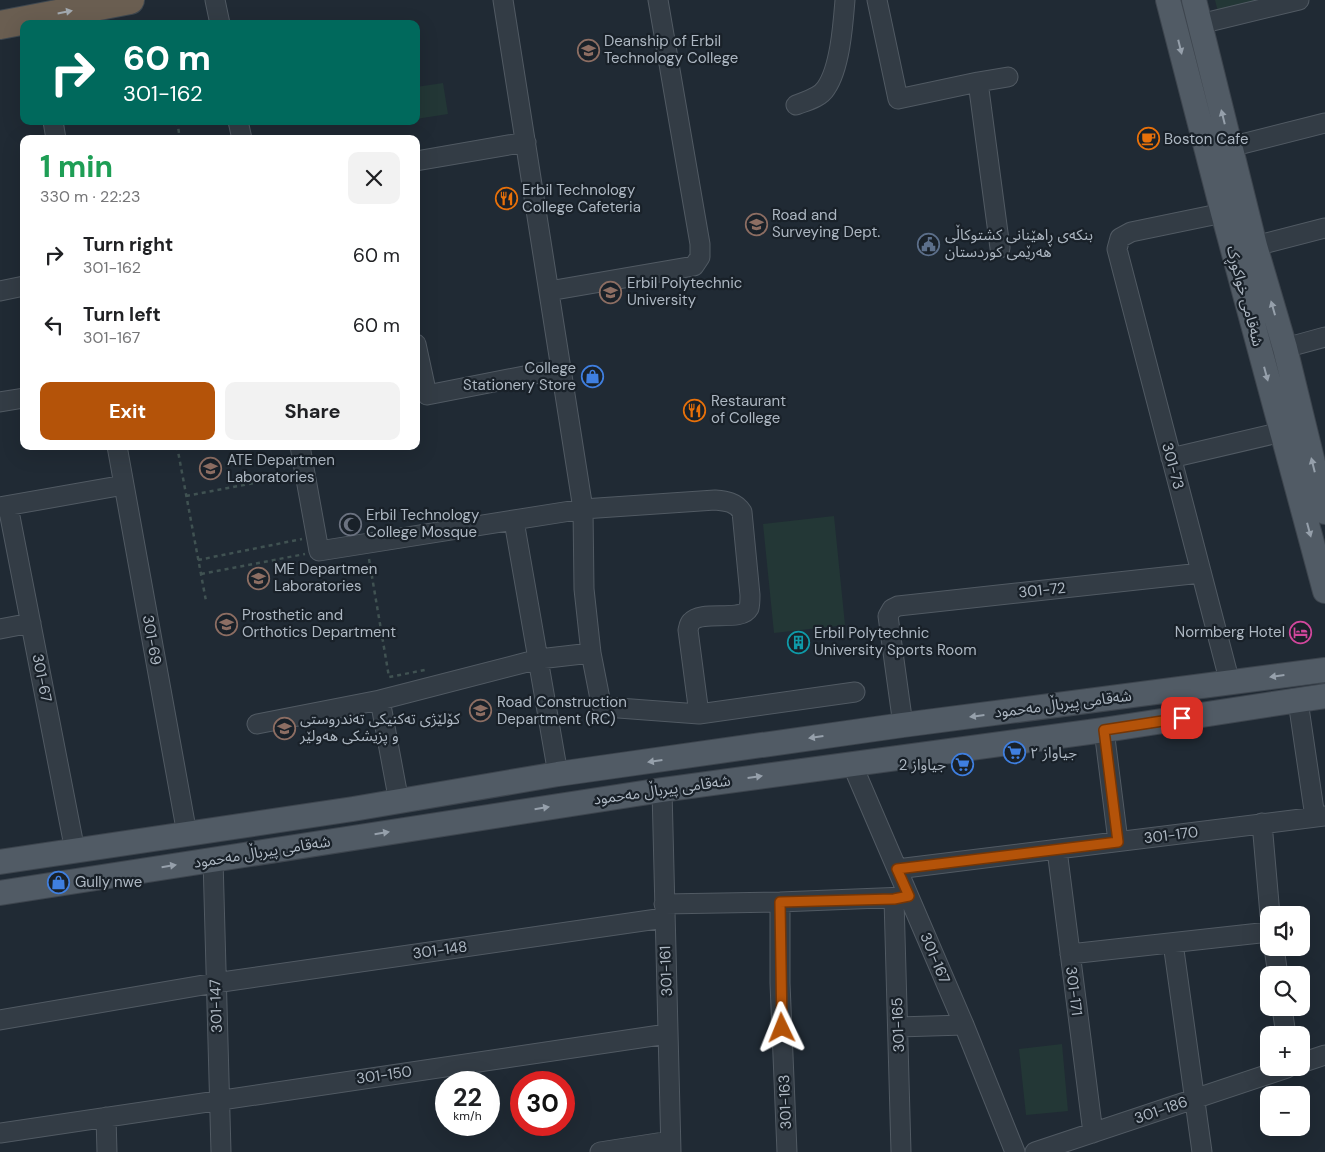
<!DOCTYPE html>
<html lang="en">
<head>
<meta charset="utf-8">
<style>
	:root { --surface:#fff; --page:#f2f2f2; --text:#202124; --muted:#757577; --accent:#b45309 }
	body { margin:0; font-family:"DM Sans","Noto Sans Arabic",sans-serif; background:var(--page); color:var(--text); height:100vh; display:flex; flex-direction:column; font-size:19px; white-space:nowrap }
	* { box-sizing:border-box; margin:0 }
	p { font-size:16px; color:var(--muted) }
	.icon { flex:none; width:28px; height:28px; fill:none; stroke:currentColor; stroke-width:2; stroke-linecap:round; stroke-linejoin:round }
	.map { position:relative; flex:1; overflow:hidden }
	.panel { position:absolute; left:20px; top:135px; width:400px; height:315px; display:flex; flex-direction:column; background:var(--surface); border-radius:10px; box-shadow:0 5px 20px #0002 }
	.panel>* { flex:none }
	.guide { position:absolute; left:20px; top:20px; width:400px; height:105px; border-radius:10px; box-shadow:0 5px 20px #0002; background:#00695c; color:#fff; overflow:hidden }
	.tools { position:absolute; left:1260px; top:906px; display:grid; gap:10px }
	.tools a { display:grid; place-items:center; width:50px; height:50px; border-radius:10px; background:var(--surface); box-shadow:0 5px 20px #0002; font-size:25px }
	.speed { position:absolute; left:435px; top:1071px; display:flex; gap:10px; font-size:25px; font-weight:700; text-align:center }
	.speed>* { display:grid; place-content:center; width:65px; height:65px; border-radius:50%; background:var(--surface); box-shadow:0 5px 20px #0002; line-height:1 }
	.speed small { font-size:12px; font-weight:400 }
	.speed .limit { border:8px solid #d22; background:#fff; color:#111 }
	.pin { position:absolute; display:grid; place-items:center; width:42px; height:42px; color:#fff; margin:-21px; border-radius:10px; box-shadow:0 2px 8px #0006 }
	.me { position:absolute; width:55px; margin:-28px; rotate:358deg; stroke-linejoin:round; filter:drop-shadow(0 0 4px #0008) }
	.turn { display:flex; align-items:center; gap:18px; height:105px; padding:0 20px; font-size:22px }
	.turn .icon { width:65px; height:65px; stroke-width:2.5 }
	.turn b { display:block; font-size:35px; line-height:42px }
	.round { display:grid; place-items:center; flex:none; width:52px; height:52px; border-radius:10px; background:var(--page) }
	.head { display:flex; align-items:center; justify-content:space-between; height:85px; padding:0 20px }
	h1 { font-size:30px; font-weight:700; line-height:38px; color:#1e9e55 }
	.action { display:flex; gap:10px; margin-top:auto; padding:10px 20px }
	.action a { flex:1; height:58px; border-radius:10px; background:var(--accent); color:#fff; font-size:20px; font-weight:700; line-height:58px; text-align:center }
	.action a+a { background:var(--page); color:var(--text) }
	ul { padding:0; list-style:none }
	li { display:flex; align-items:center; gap:15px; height:70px; padding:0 20px }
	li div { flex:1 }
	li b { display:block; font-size:19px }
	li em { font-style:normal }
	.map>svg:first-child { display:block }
	.green { fill:#233736 }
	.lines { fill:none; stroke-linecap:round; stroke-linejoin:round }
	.minor-casing { stroke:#515a63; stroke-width:21 }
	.major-casing { stroke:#3d454e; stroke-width:26 }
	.highway-casing { stroke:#3e474f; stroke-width:30 }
	.path { stroke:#405252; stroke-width:2.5; stroke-dasharray:4 4; stroke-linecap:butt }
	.minor { stroke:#333c45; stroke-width:19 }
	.major { stroke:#515b65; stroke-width:24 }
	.highway { stroke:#6a5e51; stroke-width:28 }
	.oneway { fill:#a3aab1 }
	.oneway2 { fill:#96a0ab }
	.route-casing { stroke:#753606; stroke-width:12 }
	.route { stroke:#b45309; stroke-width:9 }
	.labels { text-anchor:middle; stroke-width:4.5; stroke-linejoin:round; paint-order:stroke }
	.poi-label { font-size:15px; fill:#adb7c2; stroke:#192129; text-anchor:start }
	.street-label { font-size:15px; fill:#adb7c2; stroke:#192129 }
</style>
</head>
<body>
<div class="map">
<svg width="1325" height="1152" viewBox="0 0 1325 1152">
	<rect width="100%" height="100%" fill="#202a34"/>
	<path class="green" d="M1215,0H1264L1218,12Z
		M443,83L448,114L416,119V87Z
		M834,516L845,625L774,633L763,524Z
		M1062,1044L1068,1111L1026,1115L1019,1049Z"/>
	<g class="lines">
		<defs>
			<path id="minor" d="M215,0L220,24
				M503,0L583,509L584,589L591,653
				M877,0L898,99L978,82L1000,248
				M1200,24L1299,0
				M978,82L1008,77
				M796,105C806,101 820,98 826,88C840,68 843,25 845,0
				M53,121L56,139
				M238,121L242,139
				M1230,147L1325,123
				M416,161L526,142
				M1223,213L1131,232L1120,238L1117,249L1230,683
				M1255,246L1325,228
				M0,291L24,286
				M549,291L694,266L700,257V244L658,0
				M416,344L427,395L560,369
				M1285,348L1325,337
				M0,402L24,398
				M117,446L187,834
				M300,446L319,551L583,509L715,500C726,501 736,502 742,512L750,595C750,599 750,604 749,608C741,623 702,609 691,622C689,624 689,627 688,630L699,714L605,707L601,704L591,653L539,659L380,700
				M1171,458L1282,432
				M8,506L75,851
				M0,507L124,485
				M514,521L558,774
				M0,629L31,623
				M1298,701L1315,817
				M699,714L855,692
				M257,724L380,700L399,802
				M903,725L888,616L892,609L898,606L1201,573
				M1104,730L1118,841
				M852,764L964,1025L1015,1152
				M662,790L671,1152
				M1262,823L1270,915
				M1057,850L1093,1133
				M213,859L221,1152
				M897,869L1325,816
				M894,899L901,1152
				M780,902V983L787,1152
				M664,904L780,902L905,897
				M1173,943L1202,1152
				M1274,948L1278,975
				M1070,954L1269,932
				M1282,1008L1286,1035
				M0,1020L215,983L664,918
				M898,1027L964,1025
				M1301,1063L1325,1055
				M106,1117L107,1152
				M0,1133L667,1034
				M600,1152L670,1141
				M1035,1152L1287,1068"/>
			<path id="major" d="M1168,0L1223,213L1325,591
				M1194,0L1255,246L1285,348L1325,512
				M0,862L353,809L558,774L903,725L1325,670
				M0,893L662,790L1104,730L1325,696"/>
			<path id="highway" d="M0,25L130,0"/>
		</defs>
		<use href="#minor" class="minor-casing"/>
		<use href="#major" class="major-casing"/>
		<use href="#highway" class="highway-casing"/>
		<path class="path" d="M177,121L180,139
			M177,446L206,601
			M186,496L290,476
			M369,559L389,677L425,670
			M198,560L302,539
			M201,574L305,554"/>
		<use href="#minor" class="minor"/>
		<use href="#major" class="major"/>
		<use href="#highway" class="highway"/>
	</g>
	<defs><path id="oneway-solid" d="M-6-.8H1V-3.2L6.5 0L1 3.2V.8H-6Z" transform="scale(1.25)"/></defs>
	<use class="oneway" href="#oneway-solid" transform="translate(65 12) rotate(-11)"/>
	<g class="oneway2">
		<use href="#oneway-solid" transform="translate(1180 47) rotate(76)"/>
		<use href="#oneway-solid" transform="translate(1223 117) rotate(-104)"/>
		<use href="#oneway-solid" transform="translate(1273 308) rotate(-106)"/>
		<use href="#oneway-solid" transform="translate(1266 374) rotate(75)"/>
		<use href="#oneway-solid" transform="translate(1313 465) rotate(-104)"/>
		<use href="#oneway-solid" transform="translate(1309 530) rotate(75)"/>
		<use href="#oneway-solid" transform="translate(1277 676) rotate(172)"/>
		<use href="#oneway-solid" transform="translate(977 716) rotate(173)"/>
		<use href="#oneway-solid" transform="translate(816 737) rotate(172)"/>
		<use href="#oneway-solid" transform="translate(655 761) rotate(172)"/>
		<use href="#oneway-solid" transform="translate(755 777) rotate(-8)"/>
		<use href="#oneway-solid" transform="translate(542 808) rotate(-9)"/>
		<use href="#oneway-solid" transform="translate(382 833) rotate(-9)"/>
		<use href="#oneway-solid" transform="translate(169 866) rotate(-9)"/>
	</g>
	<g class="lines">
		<defs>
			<path id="route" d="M782,1028L780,902L894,899L909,896L897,869L1118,842L1104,730L1182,718"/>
		</defs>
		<use href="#route" class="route-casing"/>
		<use href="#route" class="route"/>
	</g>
	<defs>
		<symbol id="university-ring" viewBox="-11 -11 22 22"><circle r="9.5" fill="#192129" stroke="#8d6e63" stroke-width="1.5"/><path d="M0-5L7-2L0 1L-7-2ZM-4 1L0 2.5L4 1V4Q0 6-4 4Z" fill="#8d6e63"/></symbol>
		<symbol id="cafe-ring" viewBox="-11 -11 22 22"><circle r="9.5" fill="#192129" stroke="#e8710a" stroke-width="1.5"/><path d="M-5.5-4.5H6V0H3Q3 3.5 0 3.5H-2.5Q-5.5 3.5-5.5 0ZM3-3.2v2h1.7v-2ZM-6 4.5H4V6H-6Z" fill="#e8710a"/></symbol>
		<symbol id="restaurant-ring" viewBox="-11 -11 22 22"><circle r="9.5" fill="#192129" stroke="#e8710a" stroke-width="1.5"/><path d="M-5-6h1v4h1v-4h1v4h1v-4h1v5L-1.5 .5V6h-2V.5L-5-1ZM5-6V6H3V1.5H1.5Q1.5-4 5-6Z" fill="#e8710a"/></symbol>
		<symbol id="civic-ring" viewBox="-11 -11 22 22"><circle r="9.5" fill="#192129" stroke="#5c6f8a" stroke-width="1.5"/><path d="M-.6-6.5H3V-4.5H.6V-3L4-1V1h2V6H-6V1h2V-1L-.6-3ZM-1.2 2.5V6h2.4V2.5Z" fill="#5c6f8a"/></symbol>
		<symbol id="shop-ring" viewBox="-11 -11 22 22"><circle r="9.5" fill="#192129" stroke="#3f7fe0" stroke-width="1.5"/><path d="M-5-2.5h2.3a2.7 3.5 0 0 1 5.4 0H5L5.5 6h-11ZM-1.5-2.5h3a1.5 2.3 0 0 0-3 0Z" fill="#3f7fe0"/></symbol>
		<symbol id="mosque-ring" viewBox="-11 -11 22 22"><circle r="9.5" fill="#192129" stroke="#6b7280" stroke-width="1.5"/><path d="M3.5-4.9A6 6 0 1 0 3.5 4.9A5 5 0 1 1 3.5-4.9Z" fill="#6b7280"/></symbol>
		<symbol id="hotel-ring" viewBox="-11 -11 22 22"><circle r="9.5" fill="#192129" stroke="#d1479c" stroke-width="1.5"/><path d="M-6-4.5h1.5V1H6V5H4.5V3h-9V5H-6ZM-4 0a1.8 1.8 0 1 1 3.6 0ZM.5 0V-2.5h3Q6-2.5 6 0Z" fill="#d1479c"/></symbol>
		<symbol id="building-ring" viewBox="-11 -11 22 22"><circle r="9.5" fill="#192129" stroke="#0f9aa8" stroke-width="1.5"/><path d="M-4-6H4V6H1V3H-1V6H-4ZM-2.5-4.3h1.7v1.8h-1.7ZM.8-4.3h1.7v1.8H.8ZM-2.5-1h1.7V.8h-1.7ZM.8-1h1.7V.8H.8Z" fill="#0f9aa8"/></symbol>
		<symbol id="supermarket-ring" viewBox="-11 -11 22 22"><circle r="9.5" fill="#192129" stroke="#3f7fe0" stroke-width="1.5"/><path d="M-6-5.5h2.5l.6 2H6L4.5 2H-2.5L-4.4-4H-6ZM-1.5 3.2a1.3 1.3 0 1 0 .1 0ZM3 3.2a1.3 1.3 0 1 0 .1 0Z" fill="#3f7fe0"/></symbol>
	</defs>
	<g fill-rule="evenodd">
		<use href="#university-ring" x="576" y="38" width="25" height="25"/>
		<use href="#cafe-ring" x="1136" y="126" width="25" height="25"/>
		<use href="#restaurant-ring" x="494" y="186" width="25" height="25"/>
		<use href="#university-ring" x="744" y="212" width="25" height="25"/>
		<use href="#civic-ring" x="916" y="232" width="25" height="25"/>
		<use href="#university-ring" x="598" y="280" width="25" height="25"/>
		<use href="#shop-ring" x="580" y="364" width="25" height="25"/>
		<use href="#restaurant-ring" x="682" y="398" width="25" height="25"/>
		<use href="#university-ring" x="198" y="456" width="25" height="25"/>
		<use href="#mosque-ring" x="338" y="512" width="25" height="25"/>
		<use href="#university-ring" x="246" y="566" width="25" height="25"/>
		<use href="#university-ring" x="214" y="612" width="25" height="25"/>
		<use href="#hotel-ring" x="1288" y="620" width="25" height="25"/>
		<use href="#building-ring" x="786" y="630" width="25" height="25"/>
		<use href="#university-ring" x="468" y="698" width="25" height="25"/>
		<use href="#university-ring" x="272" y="716" width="25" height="25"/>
		<use href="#supermarket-ring" x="1002" y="740" width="25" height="25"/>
		<use href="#supermarket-ring" x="950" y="752" width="25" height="25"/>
		<use href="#shop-ring" x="46" y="870" width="25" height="25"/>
	</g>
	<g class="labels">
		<g class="poi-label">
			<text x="604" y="46">Deanship of Erbil<tspan x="604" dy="17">Technology College</tspan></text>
			<text x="1164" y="144">Boston Cafe</text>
			<text x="522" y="195">Erbil Technology<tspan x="522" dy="17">College Cafeteria</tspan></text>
			<text x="772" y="220">Road and<tspan x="772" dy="17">Surveying Dept.</tspan></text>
			<text x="945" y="240">بنکەی ڕاهێنانی کشتوکاڵی<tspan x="945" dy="17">هەرێمی کوردستان</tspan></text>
			<text x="627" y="288">Erbil Polytechnic<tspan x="627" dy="17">University</tspan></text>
			<text x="576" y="373" text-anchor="end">College<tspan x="576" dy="17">Stationery Store</tspan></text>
			<text x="711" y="406">Restaurant<tspan x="711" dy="17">of College</tspan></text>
			<text x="227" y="465">ATE Departmen<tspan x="227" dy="17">Laboratories</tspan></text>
			<text x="366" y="520">Erbil Technology<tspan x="366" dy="17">College Mosque</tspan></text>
			<text x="274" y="574">ME Departmen<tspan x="274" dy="17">Laboratories</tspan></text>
			<text x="242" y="620">Prosthetic and<tspan x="242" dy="17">Orthotics Department</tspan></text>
			<text x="1285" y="637" text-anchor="end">Normberg Hotel</text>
			<text x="814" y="638">Erbil Polytechnic<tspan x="814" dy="17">University Sports Room</tspan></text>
			<text x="497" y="707">Road Construction<tspan x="497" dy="17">Department (RC)</tspan></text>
			<text x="300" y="724">کۆلێژی تەکنیکی تەندروستی<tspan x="300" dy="17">و پزیشکی هەولێر</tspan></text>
			<text x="1030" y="758">جیاواز ٢</text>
			<text x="946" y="770" text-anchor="end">جیاواز 2</text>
			<text x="75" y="887">Gully nwe</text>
		</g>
		<g class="street-label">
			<text transform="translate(1245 296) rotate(75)" y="5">شەقامی خواکوڕک</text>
			<text transform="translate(1173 466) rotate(75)" y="5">301-73</text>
			<text transform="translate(1042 590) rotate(-6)" y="5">301-72</text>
			<text transform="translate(152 640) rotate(80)" y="5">301-69</text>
			<text transform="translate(42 678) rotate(79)" y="5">301-67</text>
			<text transform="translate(1063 704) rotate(-7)" y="5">شەقامی پیرباڵ مەحمود</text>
			<text transform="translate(662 790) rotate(-8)" y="5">شەقامی پیرباڵ مەحمود</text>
			<text transform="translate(1171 835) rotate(-7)" y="5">301-170</text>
			<text transform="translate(262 852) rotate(-9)" y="5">شەقامی پیرباڵ مەحمود</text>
			<text transform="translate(440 950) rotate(-8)" y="5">301-148</text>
			<text transform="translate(935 958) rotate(67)" y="5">301-167</text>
			<text transform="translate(666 971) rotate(-92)" y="5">301-161</text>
			<text transform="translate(1074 991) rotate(83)" y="5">301-171</text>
			<text transform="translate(216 1006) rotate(-92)" y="5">301-147</text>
			<text transform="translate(898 1025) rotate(-92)" y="5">301-165</text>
			<text transform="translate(384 1075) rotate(-8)" y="5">301-150</text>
			<text transform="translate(785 1102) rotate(-92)" y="5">301-163</text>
			<text transform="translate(1161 1110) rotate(-19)" y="5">301-186</text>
		</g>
	</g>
</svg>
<div class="tools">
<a><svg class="icon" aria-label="sound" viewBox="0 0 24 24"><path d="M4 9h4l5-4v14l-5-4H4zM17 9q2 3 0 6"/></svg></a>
<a><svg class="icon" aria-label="search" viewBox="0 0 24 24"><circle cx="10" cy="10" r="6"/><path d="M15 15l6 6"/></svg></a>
<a>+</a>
<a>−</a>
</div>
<div class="speed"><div>22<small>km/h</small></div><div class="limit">30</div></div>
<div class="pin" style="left:1182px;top:718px;background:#d93025"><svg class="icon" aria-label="arrive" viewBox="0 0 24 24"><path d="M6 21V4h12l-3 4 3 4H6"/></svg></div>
<svg class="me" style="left:782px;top:1028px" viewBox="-20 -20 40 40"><path d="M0-17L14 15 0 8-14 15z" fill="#b45309" stroke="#fff" stroke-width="4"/></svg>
<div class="guide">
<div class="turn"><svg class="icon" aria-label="right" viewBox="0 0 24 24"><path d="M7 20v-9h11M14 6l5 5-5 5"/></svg><div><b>60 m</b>301-162</div></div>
</div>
<section class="panel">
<div class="head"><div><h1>1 min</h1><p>330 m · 22:23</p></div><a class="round"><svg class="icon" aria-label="close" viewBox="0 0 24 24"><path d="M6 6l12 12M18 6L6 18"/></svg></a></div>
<ul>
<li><svg class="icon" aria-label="right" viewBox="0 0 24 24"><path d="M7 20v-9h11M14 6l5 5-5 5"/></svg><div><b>Turn right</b><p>301-162</p></div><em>60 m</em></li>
<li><svg class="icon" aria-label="left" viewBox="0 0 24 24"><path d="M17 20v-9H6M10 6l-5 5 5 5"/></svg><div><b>Turn left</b><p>301-167</p></div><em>60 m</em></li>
</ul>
<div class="action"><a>Exit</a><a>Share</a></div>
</section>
</div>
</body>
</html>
